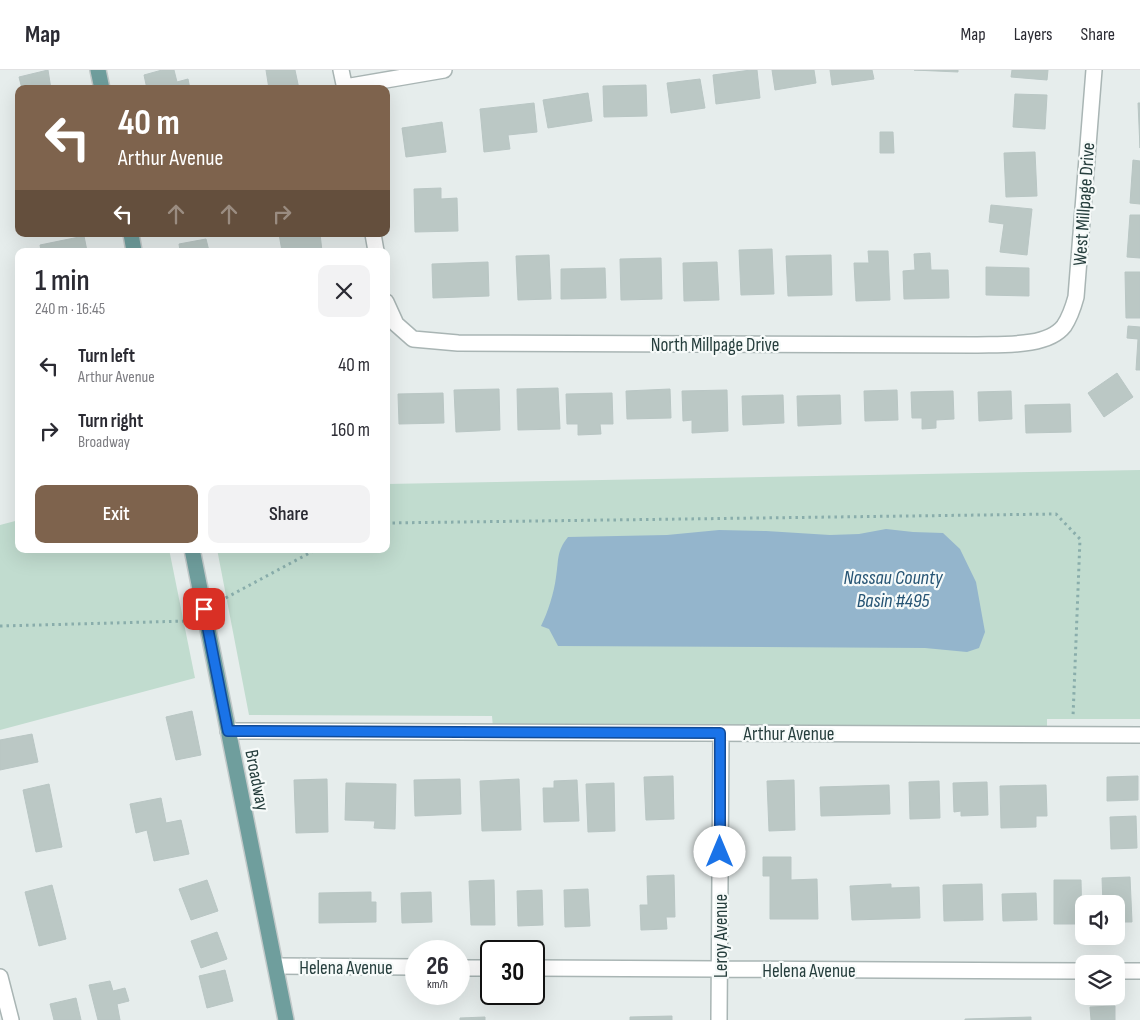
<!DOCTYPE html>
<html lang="en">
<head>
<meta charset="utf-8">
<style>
	:root { --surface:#fff; --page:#f2f2f3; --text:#2b2b33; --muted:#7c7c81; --line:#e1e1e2; --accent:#7e634d }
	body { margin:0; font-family:"Sofia Sans Condensed",sans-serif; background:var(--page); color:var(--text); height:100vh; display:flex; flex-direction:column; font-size:19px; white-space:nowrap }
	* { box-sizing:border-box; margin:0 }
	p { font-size:16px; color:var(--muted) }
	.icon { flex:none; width:28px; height:28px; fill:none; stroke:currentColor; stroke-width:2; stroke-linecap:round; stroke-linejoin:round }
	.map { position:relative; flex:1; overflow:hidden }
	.panel { position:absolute; left:15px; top:178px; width:375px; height:305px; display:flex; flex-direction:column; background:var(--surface); border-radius:10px; box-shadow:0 5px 20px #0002 }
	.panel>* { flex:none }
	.hud { position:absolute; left:15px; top:15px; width:375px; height:152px; border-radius:10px; box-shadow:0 5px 20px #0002; background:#7e634d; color:#fff; overflow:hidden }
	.controls { position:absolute; left:1075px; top:825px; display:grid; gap:10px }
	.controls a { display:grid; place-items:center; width:50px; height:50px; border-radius:10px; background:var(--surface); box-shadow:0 5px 20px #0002; font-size:25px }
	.speed { position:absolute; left:405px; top:870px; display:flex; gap:10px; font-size:25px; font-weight:700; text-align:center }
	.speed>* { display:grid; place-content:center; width:65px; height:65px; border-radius:50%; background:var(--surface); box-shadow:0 5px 20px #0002; line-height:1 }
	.speed small { font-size:12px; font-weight:400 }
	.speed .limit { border:2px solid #111; border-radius:8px; background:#fff; color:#111 }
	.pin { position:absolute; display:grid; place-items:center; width:42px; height:42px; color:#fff; margin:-21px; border-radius:10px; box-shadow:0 2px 8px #0006 }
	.me { position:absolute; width:55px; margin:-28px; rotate:0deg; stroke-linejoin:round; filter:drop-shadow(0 0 4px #0008) }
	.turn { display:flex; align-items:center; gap:18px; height:105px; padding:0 20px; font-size:22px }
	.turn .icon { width:65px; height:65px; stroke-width:2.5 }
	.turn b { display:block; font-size:35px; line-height:42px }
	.lanes { display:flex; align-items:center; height:48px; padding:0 20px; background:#0003; justify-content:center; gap:25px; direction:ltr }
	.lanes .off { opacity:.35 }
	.round { display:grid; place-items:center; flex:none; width:52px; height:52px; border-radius:10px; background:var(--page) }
	.head { display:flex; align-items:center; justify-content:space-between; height:85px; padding:0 20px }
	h1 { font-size:30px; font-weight:600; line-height:38px }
	.button { display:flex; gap:10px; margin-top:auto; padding:10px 20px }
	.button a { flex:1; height:58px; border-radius:10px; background:var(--accent); color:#fff; font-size:20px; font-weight:600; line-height:58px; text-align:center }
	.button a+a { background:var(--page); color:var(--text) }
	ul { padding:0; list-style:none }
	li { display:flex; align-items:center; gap:15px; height:65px; padding:0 20px }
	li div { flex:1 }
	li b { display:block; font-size:19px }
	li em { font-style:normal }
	header { display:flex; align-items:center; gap:30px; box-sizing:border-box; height:70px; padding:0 25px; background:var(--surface); border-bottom:1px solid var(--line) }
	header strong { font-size:24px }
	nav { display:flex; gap:28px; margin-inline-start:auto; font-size:18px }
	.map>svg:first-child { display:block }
	.green { fill:#c1dccf }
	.water { fill:#94b5cc }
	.building { fill:#bbc8c5; stroke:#b9c6c4 }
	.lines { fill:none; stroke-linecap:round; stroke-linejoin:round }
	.minor-casing { stroke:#a9b5b4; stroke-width:18 }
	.major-casing { stroke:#c2c9c9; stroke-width:18 }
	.path { stroke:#89adab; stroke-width:3; stroke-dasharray:2.5 4; stroke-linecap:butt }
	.minor { stroke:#fff; stroke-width:15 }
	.major { stroke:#6f9e9d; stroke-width:15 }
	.route-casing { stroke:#114b97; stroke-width:12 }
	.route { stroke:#1a73e8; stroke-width:9 }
	.labels { text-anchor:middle; stroke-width:4.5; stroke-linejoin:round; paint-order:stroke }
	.street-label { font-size:19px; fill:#263e3d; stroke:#f6faf9 }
	.water-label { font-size:20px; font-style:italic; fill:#265474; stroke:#f6faf9 }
</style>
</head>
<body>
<header>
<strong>Map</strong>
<nav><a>Map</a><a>Layers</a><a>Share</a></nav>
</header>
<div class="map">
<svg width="1140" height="950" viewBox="0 0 1140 950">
	<rect width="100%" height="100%" fill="#e6edec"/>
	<path class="green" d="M1140,400V649H1047V656L493,658L492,646L249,645L217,479H386V414Z
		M19,450V479H169L195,608L0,660V455Z"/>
	<path class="water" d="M886,459L913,462L943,463L960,479L976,512L985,562L979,578L967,582L925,578L558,576L549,559L541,556C548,542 554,523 556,507C559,490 556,482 568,467L667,465L719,460L766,461L830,465L859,464Z"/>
	<path class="building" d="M48,0L51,19H22L19,7Z
		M162,0H174L177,12L188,9L190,19H147L144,5Z
		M266,0H295L299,19H269Z
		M751,0H757L760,28L716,34L713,5Z
		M772,0H814L816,13L775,20Z
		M830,0H872L874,9L832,15Z
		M914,0H958V2Z
		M1012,0H1048L1047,10L1011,7Z
		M700,9L705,38L671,43L667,13Z
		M646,15L647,46L604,47L603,16Z
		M588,23L592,51L548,58L543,30Z
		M1015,24L1047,25L1045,59L1013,57Z
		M534,33L537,62L508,65L510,79L484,82L480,39Z
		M1138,33H1140V78Z
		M442,52L446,82L406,87L402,58Z
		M880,62H893L894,83H880Z
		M1035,82L1037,126L1006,127L1004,83Z
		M1133,90L1140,91V134L1130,133Z
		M441,118V129L457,128L458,161L415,162L414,119Z
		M991,135L1032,139L1027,185L1000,182L1004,154L989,152Z
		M1130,145H1140V188L1127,187Z
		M279,164H320L322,181H282Z
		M84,166L87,181H41L40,175Z
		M206,169L209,181H180L179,174Z
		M772,179L774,224L741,225L739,180Z
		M868,181H888L890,230L856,231L854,193H869Z
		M930,183L931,200H948L949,228L904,229L903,201L915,200L914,184Z
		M549,185L551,229L518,230L516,186Z
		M831,185L832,225L788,226L786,186Z
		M661,188L662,229L621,230L620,189Z
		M488,192L489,226L433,228L432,194Z
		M717,192L719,230L684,231L683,193Z
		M986,197L1029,198V226L986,225Z
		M605,198L606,228L561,229V199Z
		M1125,202H1140V248H1126Z
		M1128,256L1140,257V300H1136L1138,269L1127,268Z
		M1117,303L1133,327L1104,347L1088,323Z
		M558,318L560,359L518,360L517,319Z
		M499,319L500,360L456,362L454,320Z
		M670,319L671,348L627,349L626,321Z
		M727,320L728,361L692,363V350L683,351L682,321Z
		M897,320L898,350L865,351L864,321Z
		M953,321L954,349L936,350V358L922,359V348H912L911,322Z
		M1011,321L1012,349L979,351L978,322Z
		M443,323L444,353L399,354L398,324Z
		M612,323L613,354H600L601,364L578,365V354H567L566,324Z
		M783,325L784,353L743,355L742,326Z
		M840,325L841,354L798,356L797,326Z
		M1070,334L1071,362L1026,363L1025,335Z
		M192,641L201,685L176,690L166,647Z
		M32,664L38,692L0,700V670Z
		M673,706L674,749L646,750L644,707Z
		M1138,706V730L1107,731V707Z
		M327,709L328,762L296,763L294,710Z
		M460,709L461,744L415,746L414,710Z
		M519,709L521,760L482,761L480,711Z
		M577,710L579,751L544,752L543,718H554V711Z
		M794,710L795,760L769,761L767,711Z
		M939,711L940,748L910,749L909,712Z
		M987,712L988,745L961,746V741L954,742L953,713Z
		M346,713L396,714L395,759L374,758L375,751L345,750Z
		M614,713L615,761L588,762L586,714Z
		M49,714L62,777L36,782L23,720Z
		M889,715L890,744L821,746L820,717Z
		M1046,715L1047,746H1036V757L1001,758L1000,716Z
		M161,728L166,753L181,750L189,784L154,791L147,760L136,763L130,734Z
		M1136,746L1137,778L1111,779L1110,747Z
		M763,787H791V810L817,809L818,849H770V806H763Z
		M674,805L675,847H666L667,859L641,860L640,835H648L647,806Z
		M1130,807L1132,852H1116V834H1103L1102,808Z
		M207,810L218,841L191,850L179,819Z
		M494,810L495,855H471L469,811Z
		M1054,810H1081L1082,854H1054Z
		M891,814V818L919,817L920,848L852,850L850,816Z
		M982,814L983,850L944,851L943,815Z
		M52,815L66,869L39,876L25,822Z
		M588,819L590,856L565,857L564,820Z
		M542,820L543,855L518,856L517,821Z
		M371,822V832H376V852L319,853V823Z
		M431,822L432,852L402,853L401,823Z
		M1036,823L1037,850L1003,851L1002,824Z
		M217,862L227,889L201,898L191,871Z
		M225,900L233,931L207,938L199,906Z
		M110,911L113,921L125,918L129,931L117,934L120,950H98L89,915Z
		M76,928L81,950H54L50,934Z
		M1115,936V950H1091L1090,937Z
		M672,946V950H630V947Z
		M485,947V950H460V948Z
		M1031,947V950H965V949Z"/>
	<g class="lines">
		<defs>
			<path id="minor" d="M341,0L345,19
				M345,17L444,0
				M373,164L376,181
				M386,232L396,254L413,269L458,273L975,275C1000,274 1047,278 1064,256C1070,247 1073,238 1076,227L1094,0
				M228,661L1140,665
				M276,896L416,897
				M459,898H491
				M534,898L1084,901
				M1116,901H1140
				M0,907L11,950
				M719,950L721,663"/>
			<path id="major" d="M98,0L102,19
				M131,164L134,181
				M192,479L286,950"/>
		</defs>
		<use href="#minor" class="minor-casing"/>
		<use href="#major" class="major-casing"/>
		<path class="path" d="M386,453L1056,444L1080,469L1073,647
			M220,531L317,479
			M0,556L188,551"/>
		<use href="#minor" class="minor"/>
		<use href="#major" class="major"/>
	</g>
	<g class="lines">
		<defs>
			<path id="route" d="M204,539L228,661L720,663V782"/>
		</defs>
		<use href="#route" class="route-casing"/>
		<use href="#route" class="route"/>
	</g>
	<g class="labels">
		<g class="street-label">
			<text transform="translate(1083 134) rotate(-86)" y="7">West Millpage Drive</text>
			<text x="715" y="281">North Millpage Drive</text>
			<text x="789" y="670">Arthur Avenue</text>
			<text transform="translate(258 710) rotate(79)" y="7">Broadway</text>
			<text transform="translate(720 866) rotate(-90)" y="7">Leroy Avenue</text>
			<text x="346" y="904">Helena Avenue</text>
			<text x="809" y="907">Helena Avenue</text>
		</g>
		<g class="water-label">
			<text x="893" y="514">Nassau County<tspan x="893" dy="23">Basin #495</tspan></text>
		</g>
	</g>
</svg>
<div class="controls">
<a><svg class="icon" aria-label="sound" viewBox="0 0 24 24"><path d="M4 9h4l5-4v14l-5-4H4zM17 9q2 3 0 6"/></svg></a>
<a><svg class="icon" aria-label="layers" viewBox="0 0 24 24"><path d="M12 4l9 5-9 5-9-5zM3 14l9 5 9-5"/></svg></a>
</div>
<div class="speed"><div>26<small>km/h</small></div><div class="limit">30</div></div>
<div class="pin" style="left:204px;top:539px;background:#d93025"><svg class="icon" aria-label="arrive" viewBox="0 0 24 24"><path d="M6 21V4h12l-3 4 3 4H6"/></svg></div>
<svg class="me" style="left:720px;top:782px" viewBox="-20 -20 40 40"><circle r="19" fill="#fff"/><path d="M0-13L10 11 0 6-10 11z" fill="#1a73e8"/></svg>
<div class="hud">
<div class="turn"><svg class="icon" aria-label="left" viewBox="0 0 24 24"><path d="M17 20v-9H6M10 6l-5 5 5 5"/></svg><div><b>40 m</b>Arthur Avenue</div></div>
<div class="lanes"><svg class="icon" aria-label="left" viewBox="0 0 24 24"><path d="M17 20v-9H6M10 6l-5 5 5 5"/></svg><svg class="icon off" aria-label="ahead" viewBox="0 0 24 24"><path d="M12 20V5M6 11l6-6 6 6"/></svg><svg class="icon off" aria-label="ahead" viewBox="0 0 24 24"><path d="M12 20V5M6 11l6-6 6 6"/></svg><svg class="icon off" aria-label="right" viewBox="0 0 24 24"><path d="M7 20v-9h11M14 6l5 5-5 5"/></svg></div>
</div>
<section class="panel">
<div class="head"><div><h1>1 min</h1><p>240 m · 16:45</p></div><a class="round"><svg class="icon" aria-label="close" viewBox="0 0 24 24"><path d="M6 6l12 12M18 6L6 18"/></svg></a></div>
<ul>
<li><svg class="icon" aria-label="left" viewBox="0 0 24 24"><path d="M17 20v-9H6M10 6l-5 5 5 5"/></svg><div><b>Turn left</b><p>Arthur Avenue</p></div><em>40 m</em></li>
<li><svg class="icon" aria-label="right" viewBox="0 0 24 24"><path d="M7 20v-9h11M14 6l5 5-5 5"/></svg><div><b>Turn right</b><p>Broadway</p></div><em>160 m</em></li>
</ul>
<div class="button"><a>Exit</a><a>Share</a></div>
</section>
</div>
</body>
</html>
